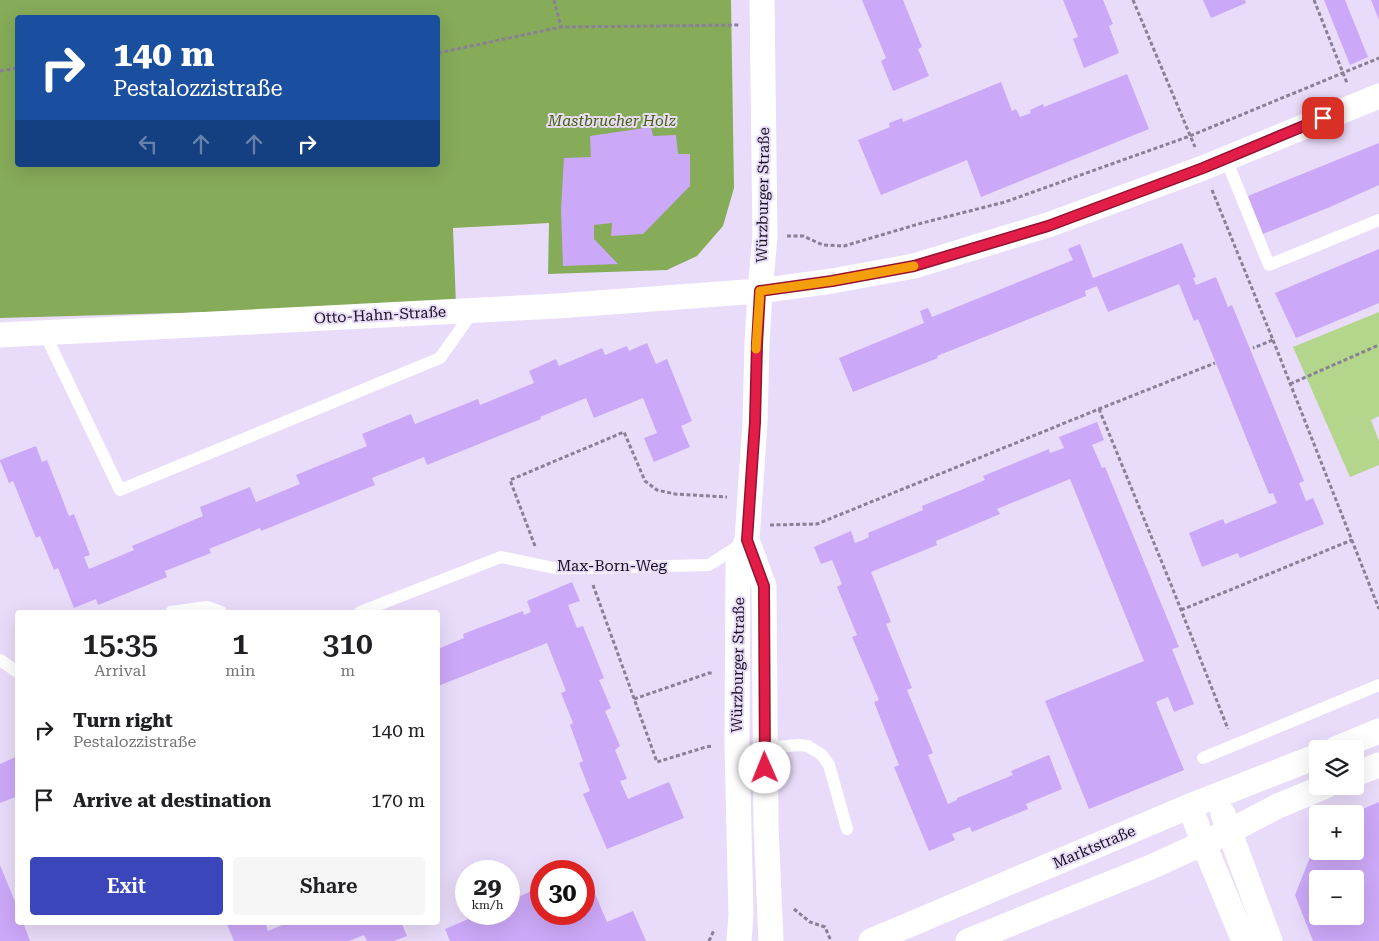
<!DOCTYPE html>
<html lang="en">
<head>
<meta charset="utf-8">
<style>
	:root { --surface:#fff; --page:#f6f6f6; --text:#202124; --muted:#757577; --accent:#3b46ba }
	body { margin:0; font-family:"Roboto Serif",serif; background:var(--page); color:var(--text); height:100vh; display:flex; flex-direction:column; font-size:19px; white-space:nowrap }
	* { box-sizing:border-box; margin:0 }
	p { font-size:16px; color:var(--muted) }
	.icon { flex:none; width:28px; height:28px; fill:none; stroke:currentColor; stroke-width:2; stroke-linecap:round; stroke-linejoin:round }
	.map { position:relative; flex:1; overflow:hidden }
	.details { position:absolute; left:15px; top:610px; width:425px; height:315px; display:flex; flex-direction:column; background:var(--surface); border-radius:5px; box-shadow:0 5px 20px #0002 }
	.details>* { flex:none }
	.top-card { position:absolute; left:15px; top:15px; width:425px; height:152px; border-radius:5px; box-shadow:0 5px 20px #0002; background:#1a4fa0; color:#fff; overflow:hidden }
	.fabs { position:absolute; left:1309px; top:740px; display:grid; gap:10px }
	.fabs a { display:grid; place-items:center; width:55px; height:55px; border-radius:5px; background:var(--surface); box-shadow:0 5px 20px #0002; font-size:25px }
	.speed { position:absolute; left:455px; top:860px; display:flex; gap:10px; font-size:25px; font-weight:700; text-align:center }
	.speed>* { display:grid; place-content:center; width:65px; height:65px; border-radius:50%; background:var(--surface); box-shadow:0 5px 20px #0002; line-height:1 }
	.speed small { font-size:12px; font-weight:400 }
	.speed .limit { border:8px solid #d22; background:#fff; color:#111 }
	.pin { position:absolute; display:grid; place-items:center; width:42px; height:42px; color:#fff; margin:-21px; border-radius:10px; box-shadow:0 2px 8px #0006 }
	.me { position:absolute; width:55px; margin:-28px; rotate:359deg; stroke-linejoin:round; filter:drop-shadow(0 0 4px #0008) }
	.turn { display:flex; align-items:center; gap:18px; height:105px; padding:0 15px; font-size:22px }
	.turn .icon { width:65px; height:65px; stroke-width:2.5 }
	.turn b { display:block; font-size:35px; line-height:42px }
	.lanes { display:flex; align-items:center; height:48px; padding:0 15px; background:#0003; justify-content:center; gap:25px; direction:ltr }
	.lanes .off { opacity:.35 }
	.eta { display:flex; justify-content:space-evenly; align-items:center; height:85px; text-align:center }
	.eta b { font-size:30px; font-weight:600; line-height:35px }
	.cta { display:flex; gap:10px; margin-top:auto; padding:10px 15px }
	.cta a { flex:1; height:58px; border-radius:5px; background:var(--accent); color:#fff; font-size:20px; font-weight:600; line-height:58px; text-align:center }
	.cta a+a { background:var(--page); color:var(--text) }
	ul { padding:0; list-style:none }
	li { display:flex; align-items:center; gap:15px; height:70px; padding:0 15px }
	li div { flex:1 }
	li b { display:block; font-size:19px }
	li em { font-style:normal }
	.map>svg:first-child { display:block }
	.green { fill:#b3d58c }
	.forest { fill:#86ab59; fill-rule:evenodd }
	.building { fill:#cca8f8; fill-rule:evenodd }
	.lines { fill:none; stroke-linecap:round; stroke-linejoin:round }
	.path { stroke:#898095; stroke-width:3; stroke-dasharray:4 2.5; stroke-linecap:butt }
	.lane { stroke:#fff; stroke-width:12 }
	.street { stroke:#fff; stroke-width:25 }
	.route-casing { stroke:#92132f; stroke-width:12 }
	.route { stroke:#e11d48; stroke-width:9 }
	.slow { stroke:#f59e0b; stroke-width:9 }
	.labels { text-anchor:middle; stroke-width:4; stroke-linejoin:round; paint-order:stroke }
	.park-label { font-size:15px; font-style:italic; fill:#416103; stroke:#e9dcfa }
	.street-label { font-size:15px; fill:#16111c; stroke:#e9dcfa }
</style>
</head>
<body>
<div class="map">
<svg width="1379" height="941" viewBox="0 0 1379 941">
	<rect width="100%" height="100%" fill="#e9dcfa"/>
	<path class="green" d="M1379,312V416L1371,420L1379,441V465L1350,477L1293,347Z"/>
	<path class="forest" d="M0,0H731L734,188L723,226L697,256L667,270L548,274L549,223L453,228L456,305L0,318ZM18,18H438V165H18Z"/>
	<path class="building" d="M862,0H903L922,47L918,49L929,76L893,91L881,61L886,58Z
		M1063,0H1103L1113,24L1109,26L1119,53L1084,68L1073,39L1078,37Z
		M1203,0H1245L1246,3L1211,18Z
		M1324,0H1345L1368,57L1350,65Z
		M1371,0H1379V20Z
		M1127,74L1149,129L981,197L967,160L881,195L858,140L890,127L889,123L902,118L903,122L1001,82L1012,111L1016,109L1020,117L1031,113L1030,110L1043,104L1044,107Z
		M651,127L653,136L676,135L678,154H690V186L643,234L611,236L612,223L594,225V239L618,264L563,266L561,210L564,158L591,157L590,136Z
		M1379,143V185L1330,207L1263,234L1248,196Z
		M1182,243L1196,277L1193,278L1196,285L1216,277L1228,307L1232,305L1304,481L1299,483L1306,501L1313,498L1324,524L1240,558L1238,553L1202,567L1189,533L1223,519L1225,524L1277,503L1273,493L1269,494L1198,319L1194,321L1179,284L1108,312L1097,286L1085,291L1086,296L937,356L938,358L853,392L839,358L924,323L920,311L928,308L932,317L1073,260L1068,249L1080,244L1093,278Z
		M1379,249V303L1296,338L1275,293Z
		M647,343L656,364L667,359L692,421L681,426L690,447L654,462L644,438L657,433L643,398L594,418L586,398L540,417L541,419L427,465L424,457L372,478L375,485L261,531L260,528L209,549L211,553L165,571L167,577L98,605L96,599L74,608L58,568L54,570L40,536L36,538L13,481L9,483L0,461V460L36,446L42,462L47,460L69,516L74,514L90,555L84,557L89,569L134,550L132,546L203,516L200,507L250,487L256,502L300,484L296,475L367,446L362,434L411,414L415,424L478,399L480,405L534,383L529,371L556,359L559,366L602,348L605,355L627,346L629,351Z
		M1097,422L1104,440L1092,445L1102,468L1105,467L1179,647L1172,649L1194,704L1174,712L1168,697L1156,702L1184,770L1089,809L1045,701L1144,661L1070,479L997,509L1000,514L936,541L937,545L871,572L891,622L886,624L912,688L907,690L933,753L928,755L948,804L957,800V798L1013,775L1011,771L1049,755L1062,789L1026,804L1028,809L972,832L970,827L952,834L955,840L929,851L894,767L899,765L874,702L879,700L852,637L857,635L837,587L842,584L832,560L821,564L814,547L851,531L855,543L863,540L869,537L868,533L923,510L922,506L985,480L983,476L1049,449L1050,453L1064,448L1059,437Z
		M572,582L580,601L568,605L577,628L583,626L604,678L599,680L611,708L605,711L620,746L615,750L627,779L620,781L628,799L669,782L684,818L607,849L583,794L590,791L579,763L583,761L570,725L573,723L561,693L566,691L547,643L438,686V649L464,638L463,634L523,611L524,615L531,612L527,601Z
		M18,756V796L0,803V764Z
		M1379,802V941H1313L1295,895L1317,840L1318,851H1355V814H1351ZM1318,879H1355V916H1318Z
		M0,865L18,909V922H23L30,941H0Z
		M584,868L607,922L633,911L646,941H450L445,929L480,914H509V901L541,887V914H584V871H578Z
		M226,922H265L268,931L289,922H401L407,936L394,941H367L364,935L349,941H234Z"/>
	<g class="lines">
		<path class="path" d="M554,0L561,27
			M1133,0L1195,147
			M1314,0L1347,83
			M438,53L561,27L740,25
			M0,71L18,68
			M1212,190L1273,340L1253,348
			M787,236H803L823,245L844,246L922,223L1005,202L1190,136L1379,58
			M1273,340L1379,609
			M1290,384L1379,345
			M1099,409L1172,587L1228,729
			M770,525L817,524L1099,409L1215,363
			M535,546L510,480L624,432L645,481L657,490L675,494L727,497
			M593,585L657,762L706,747L713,746
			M1181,610L1352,540
			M634,699L709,673H714
			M794,909L810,922L825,927L831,941
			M709,941L714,930"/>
		<path class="lane" d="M1226,159L1269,265L1379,220
			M45,334L120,490L440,358L474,310
			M171,612L207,607L221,612
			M360,612L501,557L554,568H587L709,565L743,543
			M0,660L16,671H18
			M765,748L798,745L808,746L822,755L829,765L847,829
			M1203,758L1379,685"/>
		<path class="street" d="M0,335L557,306L760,291L832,281L914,266L1048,225L1203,168L1379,96
			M747,540L764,586L766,826L771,941
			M1335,749L1379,731
			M1355,774L1379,765
			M1190,806L1203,842L1244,941
			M1223,814L1270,941
			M739,941L741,915L737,745L738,562L747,540L755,422L757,344L760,291L765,236L762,0
			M871,941L1190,806L1318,756
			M968,941L1151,867L1230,831L1278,806L1326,786"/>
	</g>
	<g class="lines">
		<defs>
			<path id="route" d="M765,768L764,586L747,540L755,422L757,344L760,291L832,281L914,266L1048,226L1203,168L1323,118"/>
		</defs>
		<use href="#route" class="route-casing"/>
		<use href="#route" class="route"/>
		<path class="slow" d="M756,349L760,291L832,281L914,266"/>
	</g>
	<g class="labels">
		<g class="park-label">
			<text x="612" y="126">Mastbrucher Holz</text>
		</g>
		<g class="street-label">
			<text transform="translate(763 195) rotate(-89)" y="5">Würzburger Straße</text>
			<text transform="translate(380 315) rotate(-3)" y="5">Otto-Hahn-Straße</text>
			<text x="612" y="571">Max-Born-Weg</text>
			<text transform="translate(738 665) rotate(-89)" y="5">Würzburger Straße</text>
			<text transform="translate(1094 847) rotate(-23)" y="5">Marktstraße</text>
		</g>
	</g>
</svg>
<div class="fabs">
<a><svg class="icon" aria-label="layers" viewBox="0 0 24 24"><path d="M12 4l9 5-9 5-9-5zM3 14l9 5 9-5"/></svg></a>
<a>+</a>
<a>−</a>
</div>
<div class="speed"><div>29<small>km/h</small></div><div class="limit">30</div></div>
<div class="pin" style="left:1323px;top:118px;background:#d93025"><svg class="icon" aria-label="arrive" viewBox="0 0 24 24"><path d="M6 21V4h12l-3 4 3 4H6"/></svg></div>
<svg class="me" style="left:765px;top:768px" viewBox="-20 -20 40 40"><circle r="19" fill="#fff"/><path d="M0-13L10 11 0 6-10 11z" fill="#e11d48"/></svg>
<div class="top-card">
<div class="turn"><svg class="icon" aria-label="right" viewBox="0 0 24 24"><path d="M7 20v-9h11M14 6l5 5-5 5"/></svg><div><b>140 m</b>Pestalozzistraße</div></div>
<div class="lanes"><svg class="icon off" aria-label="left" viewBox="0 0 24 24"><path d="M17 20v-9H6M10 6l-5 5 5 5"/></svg><svg class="icon off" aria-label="ahead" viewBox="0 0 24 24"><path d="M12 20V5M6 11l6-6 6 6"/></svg><svg class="icon off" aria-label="ahead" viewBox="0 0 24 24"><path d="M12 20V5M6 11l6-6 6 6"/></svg><svg class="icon" aria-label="right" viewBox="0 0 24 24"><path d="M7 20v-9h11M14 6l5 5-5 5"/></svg></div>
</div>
<section class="details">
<div class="eta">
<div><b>15:35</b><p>Arrival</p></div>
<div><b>1</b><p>min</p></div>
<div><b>310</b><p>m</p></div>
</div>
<ul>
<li><svg class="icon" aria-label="right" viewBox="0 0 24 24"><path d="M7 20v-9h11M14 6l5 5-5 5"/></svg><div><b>Turn right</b><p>Pestalozzistraße</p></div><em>140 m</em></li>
<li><svg class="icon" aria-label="arrive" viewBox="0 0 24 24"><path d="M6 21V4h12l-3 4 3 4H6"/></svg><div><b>Arrive at destination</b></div><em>170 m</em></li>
</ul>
<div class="cta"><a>Exit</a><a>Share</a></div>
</section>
</div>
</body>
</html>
